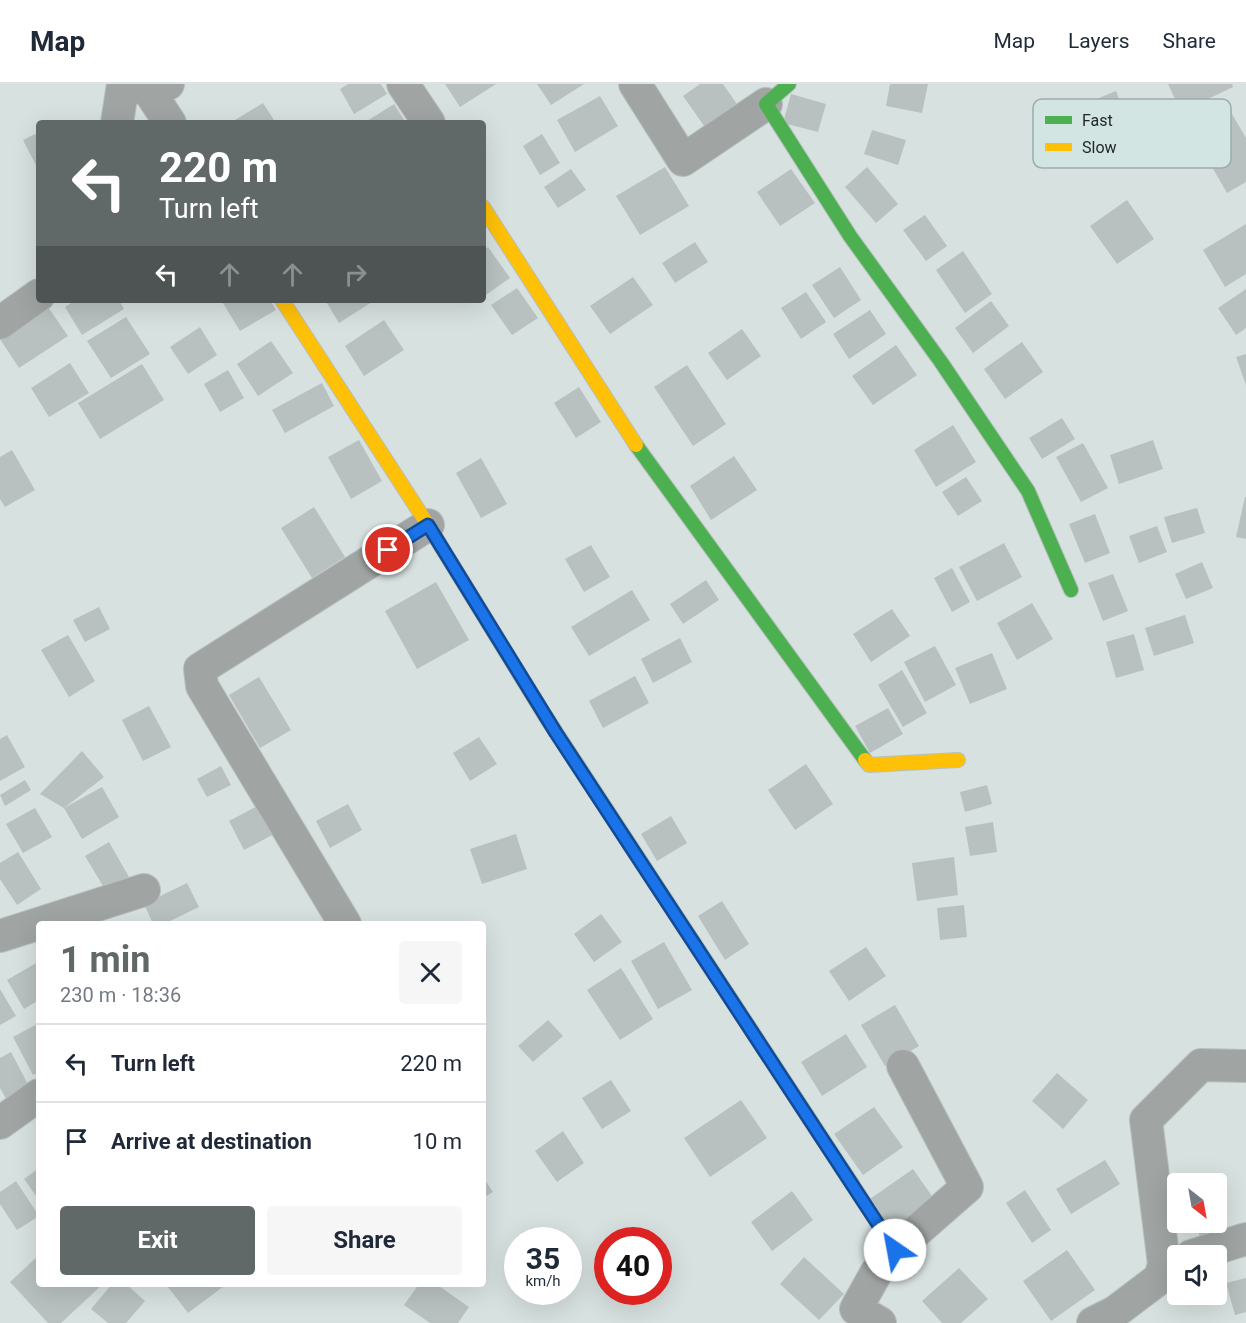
<!DOCTYPE html>
<html lang="en">
<head>
<meta charset="utf-8">
<style>
	:root { --surface:#fff; --page:#f6f6f7; --text:#1f2937; --muted:#747a83; --line:#e0e1e3; --accent:#616968 }
	body { margin:0; font-family:Roboto,sans-serif; background:var(--page); color:var(--text); height:100vh; display:flex; flex-direction:column; font-size:22px; white-space:nowrap }
	* { box-sizing:border-box; margin:0 }
	p { font-size:20px; color:var(--muted) }
	.icon { flex:none; width:33px; height:33px; fill:none; stroke:currentColor; stroke-width:2; stroke-linecap:round; stroke-linejoin:round }
	.map { position:relative; flex:1; overflow:hidden }
	.sheet { position:absolute; left:36px; top:837px; width:450px; height:366px; display:flex; flex-direction:column; background:var(--surface); border-radius:6px; box-shadow:0 6px 24px #0002 }
	.sheet>* { flex:none }
	.banner { position:absolute; left:36px; top:36px; width:450px; height:183px; border-radius:6px; box-shadow:0 6px 24px #0002; background:#616968; color:#fff; overflow:hidden }
	.needle { width:39px; rotate:149deg }
	.controls { position:absolute; left:1167px; top:1089px; display:grid; gap:12px }
	.controls a { display:grid; place-items:center; width:60px; height:60px; border-radius:6px; background:var(--surface); box-shadow:0 6px 24px #0002; font-size:30px }
	.speed { position:absolute; left:504px; top:1143px; display:flex; gap:12px; font-size:30px; font-weight:700; text-align:center }
	.speed>* { display:grid; place-content:center; width:78px; height:78px; border-radius:50%; background:var(--surface); box-shadow:0 6px 24px #0002; line-height:1 }
	.speed small { font-size:15px; font-weight:400 }
	.speed .limit { border:9px solid #d22; background:#fff; color:#111 }
	.pin { position:absolute; display:grid; place-items:center; width:51px; height:51px; color:#fff; margin:-26px; border:3px solid #fff; border-radius:50%; box-shadow:0 2px 6px #0007 }
	.me { position:absolute; width:66px; margin:-33px; rotate:327deg; stroke-linejoin:round; filter:drop-shadow(0 0 4px #0008) }
	.turn { display:flex; align-items:center; gap:21px; height:126px; padding:0 24px; font-size:27px }
	.turn .icon { width:78px; height:78px; stroke-width:2.5 }
	.turn b { display:block; font-size:42px; line-height:51px }
	.lanes { display:flex; align-items:center; height:57px; padding:0 24px; background:#0003; justify-content:center; gap:30px; direction:ltr }
	.lanes .off { opacity:.35 }
	.round { display:grid; place-items:center; flex:none; width:63px; height:63px; border-radius:6px; background:var(--page) }
	.summary { display:flex; align-items:center; justify-content:space-between; height:102px; padding:0 24px }
	h1 { font-size:36px; font-weight:700; line-height:45px; color:var(--accent) }
	.cta { display:flex; gap:12px; margin-top:auto; padding:12px 24px }
	.cta a { flex:1; height:69px; border-radius:6px; background:var(--accent); color:#fff; font-size:24px; font-weight:700; line-height:69px; text-align:center }
	.cta a+a { background:var(--page); color:var(--text) }
	ul { padding:0; list-style:none }
	li { display:flex; align-items:center; gap:18px; height:78px; padding:0 24px; border-top:2px solid var(--line) }
	li div { flex:1 }
	li b { display:block; font-size:22px }
	li em { font-style:normal }
	header { display:flex; align-items:center; gap:36px; box-sizing:border-box; height:84px; padding:0 30px; background:var(--surface); border-bottom:2px solid var(--line) }
	header strong { font-size:28px }
	nav { display:flex; gap:33px; margin-inline-start:auto; font-size:21px }
	.map>svg:first-child { display:block }
	.building { fill:#b9c0c0 }
	.lines { fill:none; stroke-linecap:round; stroke-linejoin:round }
	.street-casing { stroke:#b7bfbe; stroke-width:34 }
	.fast-casing { stroke:#b7bfbe; stroke-width:16 }
	.slow-casing { stroke:#b7bfbe; stroke-width:16 }
	.street { stroke:#a0a5a4; stroke-width:32 }
	.fast { stroke:#4caf50; stroke-width:14 }
	.slow { stroke:#ffc107; stroke-width:14 }
	.route-casing { stroke:#114b97; stroke-width:15 }
	.route { stroke:#1a73e8; stroke-width:10 }
	.key { fill:#d3e5e3; stroke:#9eacab; stroke-width:1.5 }
	.key-label { font-size:16px; fill:#222828 }
</style>
</head>
<body>
<header>
<strong>Map</strong>
<nav><a>Map</a><a>Layers</a><a>Share</a></nav>
</header>
<div class="map">
<svg width="1246" height="1239" viewBox="0 0 1246 1239">
	<rect width="100%" height="100%" fill="#d7e1e0"/>
	<path class="building" d="M348,0H381L387,10L354,30L340,5Z
		M445,0H496L460,23Z
		M537,0H584L551,21Z
		M700,0H723L739,23L707,46L683,12Z
		M890,0H928L922,29L886,22Z
		M1168,0H1232L1233,3L1181,28Z
		M1116,7L1128,38L1091,53L1079,22Z
		M791,10L826,20L818,48L783,39Z
		M600,12L618,42L575,68L557,36Z
		M263,19L276,39H230Z
		M394,20L406,39H364Z
		M1228,23L1246,54V98L1227,109L1190,45Z
		M872,46L906,56L898,81L864,70Z
		M39,48V87L23,56Z
		M542,50L560,79L540,91L523,62Z
		M665,83L689,122L640,151L616,112Z
		M867,83L898,120L876,139L845,103Z
		M571,85L586,106L558,124L544,103Z
		M791,85L815,119L780,142L757,108Z
		M1127,116L1154,155L1117,180L1090,142Z
		M925,131L947,162L926,177L903,146Z
		M1246,140V190L1225,203L1203,166Z
		M695,158L708,178L675,199L662,179Z
		M488,163L510,194L483,213V167Z
		M963,167L992,210L965,229L936,186Z
		M840,183L861,216L834,234L812,201Z
		M633,193L653,221L610,250L590,222Z
		M517,204L538,234L512,251L491,221Z
		M1246,205V244L1236,251L1218,224Z
		M806,208L826,238L801,255L781,224Z
		M76,216H119L124,225L82,251L65,223Z
		M221,216H270L276,226L240,247Z
		M325,216H375L339,239Z
		M991,217L1009,242L973,269L955,244Z
		M46,220L68,252L19,284L0,255V250Z
		M870,226L886,250L849,275L833,250Z
		M126,233L150,270L111,294L87,257Z
		M384,236L404,266L364,292L345,262Z
		M200,243L217,271L188,290L170,263Z
		M742,245L761,272L727,296L708,269Z
		M271,257L293,289L258,312L237,280Z
		M1022,258L1043,288L1005,315L984,285Z
		M896,261L917,291L873,321L852,292Z
		M1246,270V301L1236,273Z
		M70,279L89,309L49,333L31,304Z
		M142,280L164,316L100,355L78,319Z
		M687,281L726,340L693,362L654,303Z
		M228,286L244,314L220,328L204,300Z
		M322,299L334,322L285,349L272,326Z
		M579,303L601,338L576,354L554,319Z
		M1062,334L1075,355L1042,375L1029,354Z
		M953,341L976,378L936,403L914,366Z
		M359,356L382,397L351,415L328,373Z
		M1153,356L1163,385L1119,400L1110,371Z
		M1083,359L1108,404L1081,418L1056,373Z
		M12,366L35,406L5,423L0,415V373Z
		M734,372L757,406L711,436L690,402Z
		M481,374L507,420L481,434L456,389Z
		M966,393L982,417L958,432L942,408Z
		M1245,413H1246V455L1236,453Z
		M314,423L345,473L312,494L281,444Z
		M1197,424L1205,449L1172,459L1164,433Z
		M1095,430L1110,469L1085,479L1069,440Z
		M1157,442L1167,468L1139,479L1129,452Z
		M1004,459L1022,493L977,517L959,483Z
		M591,461L610,493L584,508L565,475Z
		M1202,478L1213,504L1186,515L1175,490Z
		M952,484L970,518L952,528L934,494Z
		M1113,490L1128,527L1103,537L1088,499Z
		M706,496L719,516L683,540L670,520Z
		M436,498L469,556L417,585L385,527Z
		M632,506L650,536L589,572L571,543Z
		M1032,519L1053,555L1017,576L997,539Z
		M99,523L110,545L85,558L73,536Z
		M892,525L910,552L871,578L853,550Z
		M1185,531L1194,559L1154,572L1145,544Z
		M1134,550L1144,586L1116,594L1106,558Z
		M68,551L95,597L69,613L41,566Z
		M680,554L692,578L653,599L641,575Z
		M935,562L956,601L925,618L904,578Z
		M992,569L1007,605L970,620L955,584Z
		M902,586L927,629L903,643L878,601Z
		M635,592L649,619L603,644L589,617Z
		M259,593L291,646L260,664L229,611Z
		M149,622L171,663L143,677L122,636Z
		M888,624L903,650L870,669L855,642Z
		M7,651L25,683L0,697V655Z
		M479,653L497,680L470,697L453,669Z
		M82,667L104,693L64,724L102,703L119,733L82,755L64,724L40,710Z
		M806,680L833,720L795,746L768,706Z
		M221,682L231,701L207,713L197,695Z
		M25,696L31,706L5,722L0,711Z
		M987,701L992,720L965,728L960,708Z
		M261,720L276,749L244,766L229,737Z
		M348,720L362,746L330,764L316,737Z
		M35,724L52,753L23,769L6,740Z
		M671,732L687,759L657,777L641,750Z
		M993,738L997,768L970,772L965,743Z
		M516,750L527,785L482,800L470,765Z
		M109,758L129,793L106,807L85,772Z
		M18,768L41,805L17,821L0,795V779Z
		M954,773L958,811L917,817L912,779Z
		M187,799L199,823L164,840H153L144,820Z
		M722,817L749,860L725,876L698,832Z
		M964,821L967,853L940,856L937,824Z
		M601,830L622,858L594,878L574,850Z
		M664,858L692,906L658,925L631,877Z
		M866,863L886,892L849,917L829,887Z
		M38,878L39,916L24,925L7,896Z
		M621,884L653,935L620,956L587,906Z
		M0,905L16,932L0,941Z
		M895,921L919,962L885,982L861,941Z
		M548,936L563,952L533,978L518,962Z
		M39,939V988L33,991L13,953Z
		M846,950L867,983L822,1012L801,978Z
		M11,968L32,1008L9,1020L0,1004V974Z
		M1057,989L1088,1016L1063,1045L1032,1017Z
		M611,996L631,1027L602,1045L582,1014Z
		M741,1016L767,1054L710,1093L684,1054Z
		M874,1023L903,1063L863,1091L834,1050Z
		M563,1047L584,1079L557,1098L535,1067Z
		M1105,1076L1120,1100L1071,1130L1056,1105Z
		M39,1084V1116L24,1095Z
		M913,1085L941,1125L895,1157L867,1117Z
		M483,1093L493,1108L483,1114Z
		M16,1097L39,1132L17,1146L0,1120V1108Z
		M1025,1106L1051,1146L1032,1159L1006,1119Z
		M792,1107L813,1136L772,1167L751,1138Z
		M1216,1113H1219L1225,1153L1200,1156L1197,1138H1216Z
		M1067,1166L1095,1206L1051,1237L1023,1197Z
		M39,1171V1200H103L61,1239H48L10,1198Z
		M804,1173L844,1210L819,1236L780,1200Z
		M959,1184L988,1215L961,1239H942L922,1217Z
		M1246,1194V1228L1235,1231L1226,1199Z
		M112,1200H126L145,1217L126,1239H108L91,1225Z
		M172,1200H222L224,1202L188,1229L168,1203Z
		M419,1200H436L469,1223L458,1239H430L404,1221Z"/>
	<g class="lines">
		<defs>
			<path id="street" d="M403,0L429,39
				M635,0L683,76L766,20
				M147,4L170,39
				M124,5L168,0
				M117,39L123,0
				M0,239L39,211
				M345,840L202,602L200,585L428,441
				M0,852L144,806
				M0,1039L39,1011
				M1191,1172L1246,1155
				M880,1239L856,1225L876,1189L895,1166L967,1103L903,982
				M1093,1239L1115,1228L1160,1194L1164,1180L1146,1036L1201,981L1246,982"/>
			<path id="fast" d="M789,0L766,20L850,152L941,278L1028,407L1071,506
				M636,361L865,676
				M546,633L852,1100"/>
			<path id="slow" d="M483,123L636,361
				M282,216L428,441L546,633
				M865,676L869,681L958,676
				M852,1100L895,1166"/>
		</defs>
		<use href="#street" class="street-casing"/>
		<use href="#fast" class="fast-casing"/>
		<use href="#slow" class="slow-casing"/>
		<use href="#street" class="street"/>
		<use href="#fast" class="fast"/>
		<use href="#slow" class="slow"/>
	</g>
	<g class="lines">
		<defs>
			<path id="route" d="M388,466L428,441L556,649L895,1166"/>
		</defs>
		<use href="#route" class="route-casing"/>
		<use href="#route" class="route"/>
	</g>
	<rect x="1033" y="15" width="198" height="69" rx="9" class="key"/>
	<rect x="1045" y="32" width="27" height="8" fill="#4caf50"/>
	<rect x="1045" y="59" width="27" height="8" fill="#ffc107"/>
	<g class="key-label">
		<text x="1082" y="42">Fast</text>
		<text x="1082" y="69">Slow</text>
	</g>
</svg>
<div class="controls">
<a><svg class="needle" viewBox="-14 -14 28 28"><path d="M0-13l5 13h-10z" fill="#e53935"/><path d="M0 13l5-13h-10z" fill="#747a83"/></svg></a>
<a><svg class="icon" aria-label="sound" viewBox="0 0 24 24"><path d="M4 9h4l5-4v14l-5-4H4zM17 9q2 3 0 6"/></svg></a>
</div>
<div class="speed"><div>35<small>km/h</small></div><div class="limit">40</div></div>
<div class="pin" style="left:388px;top:466px;background:#d93025"><svg class="icon" aria-label="arrive" viewBox="0 0 24 24"><path d="M6 21V4h12l-3 4 3 4H6"/></svg></div>
<svg class="me" style="left:895px;top:1166px" viewBox="-20 -20 40 40"><circle r="19" fill="#fff"/><path d="M0-13L10 11 0 6-10 11z" fill="#1a73e8"/></svg>
<div class="banner">
<div class="turn"><svg class="icon" aria-label="left" viewBox="0 0 24 24"><path d="M17 20v-9H6M10 6l-5 5 5 5"/></svg><div><b>220 m</b>Turn left</div></div>
<div class="lanes"><svg class="icon" aria-label="left" viewBox="0 0 24 24"><path d="M17 20v-9H6M10 6l-5 5 5 5"/></svg><svg class="icon off" aria-label="ahead" viewBox="0 0 24 24"><path d="M12 20V5M6 11l6-6 6 6"/></svg><svg class="icon off" aria-label="ahead" viewBox="0 0 24 24"><path d="M12 20V5M6 11l6-6 6 6"/></svg><svg class="icon off" aria-label="right" viewBox="0 0 24 24"><path d="M7 20v-9h11M14 6l5 5-5 5"/></svg></div>
</div>
<section class="sheet">
<div class="summary"><div><h1>1 min</h1><p>230 m · 18:36</p></div><a class="round"><svg class="icon" aria-label="close" viewBox="0 0 24 24"><path d="M6 6l12 12M18 6L6 18"/></svg></a></div>
<ul>
<li><svg class="icon" aria-label="left" viewBox="0 0 24 24"><path d="M17 20v-9H6M10 6l-5 5 5 5"/></svg><div><b>Turn left</b></div><em>220 m</em></li>
<li><svg class="icon" aria-label="arrive" viewBox="0 0 24 24"><path d="M6 21V4h12l-3 4 3 4H6"/></svg><div><b>Arrive at destination</b></div><em>10 m</em></li>
</ul>
<div class="cta"><a>Exit</a><a>Share</a></div>
</section>
</div>
</body>
</html>
